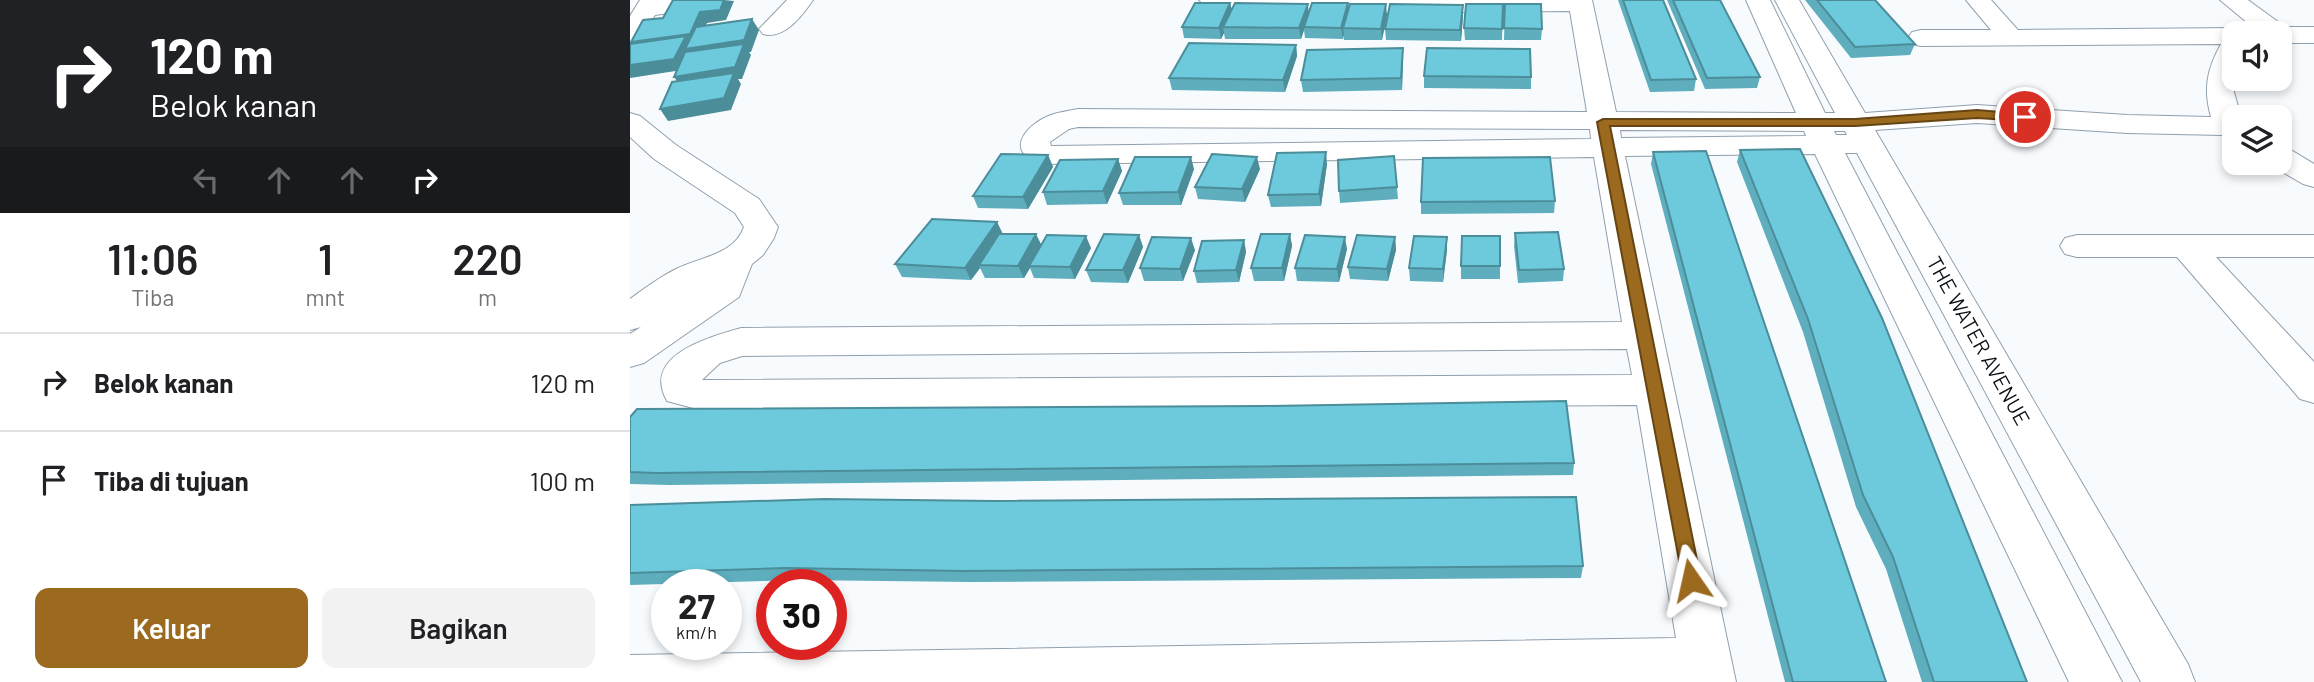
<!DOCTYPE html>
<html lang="id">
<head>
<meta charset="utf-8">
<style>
	:root { --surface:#fff; --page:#f2f2f2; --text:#202124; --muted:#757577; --line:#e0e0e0; --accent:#9b6a1e }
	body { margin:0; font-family:Barlow,sans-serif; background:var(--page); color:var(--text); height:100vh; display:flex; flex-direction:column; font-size:26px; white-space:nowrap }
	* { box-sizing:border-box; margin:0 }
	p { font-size:23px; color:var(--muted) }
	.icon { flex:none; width:38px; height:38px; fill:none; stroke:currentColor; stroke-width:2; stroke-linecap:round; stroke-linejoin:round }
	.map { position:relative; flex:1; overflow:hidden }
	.drawer { display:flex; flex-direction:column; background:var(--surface); width:630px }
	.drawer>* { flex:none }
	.hud { background:#202124; color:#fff; overflow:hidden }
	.buttons { position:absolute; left:1592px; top:21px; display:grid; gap:14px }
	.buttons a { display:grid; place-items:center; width:70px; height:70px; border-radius:14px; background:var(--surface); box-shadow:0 4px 10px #0003; font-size:35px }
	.speed { position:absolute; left:21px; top:569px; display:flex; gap:14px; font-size:35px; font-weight:700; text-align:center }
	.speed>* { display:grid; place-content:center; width:91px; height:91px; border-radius:50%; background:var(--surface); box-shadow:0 4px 10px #0003; line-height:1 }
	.speed small { font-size:18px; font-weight:400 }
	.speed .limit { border:10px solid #d22; background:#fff; color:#111 }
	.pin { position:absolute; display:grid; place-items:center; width:60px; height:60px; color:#fff; margin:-30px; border:4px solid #fff; border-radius:50%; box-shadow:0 2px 7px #0007 }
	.me { position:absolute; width:77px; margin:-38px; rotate:349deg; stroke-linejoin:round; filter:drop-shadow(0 0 5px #0008) }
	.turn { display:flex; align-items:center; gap:24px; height:147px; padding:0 35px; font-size:32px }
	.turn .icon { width:91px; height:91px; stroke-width:2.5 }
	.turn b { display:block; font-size:49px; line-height:60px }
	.lanes { display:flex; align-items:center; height:66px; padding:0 35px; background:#0003; justify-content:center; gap:35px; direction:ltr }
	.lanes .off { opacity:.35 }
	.eta { display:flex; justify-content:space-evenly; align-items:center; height:119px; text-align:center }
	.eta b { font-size:42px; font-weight:600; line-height:49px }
	.cta { display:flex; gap:14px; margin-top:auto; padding:14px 35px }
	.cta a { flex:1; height:80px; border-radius:14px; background:var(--accent); color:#fff; font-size:28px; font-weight:600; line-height:80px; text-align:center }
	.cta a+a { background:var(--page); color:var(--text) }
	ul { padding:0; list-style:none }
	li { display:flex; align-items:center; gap:21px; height:98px; padding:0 35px; border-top:2px solid var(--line) }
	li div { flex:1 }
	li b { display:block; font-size:26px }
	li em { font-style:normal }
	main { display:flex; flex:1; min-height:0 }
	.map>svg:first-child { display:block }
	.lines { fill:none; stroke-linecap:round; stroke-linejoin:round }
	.minor-casing { stroke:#909fad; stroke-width:2 }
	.minor { fill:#fff; fill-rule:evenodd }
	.wall { fill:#5eaebd }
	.shaded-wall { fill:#4c8d9a }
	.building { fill:#6dcadc; stroke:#4c8d9a; stroke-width:2 }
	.route { fill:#9b6a1e; stroke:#654514; stroke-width:2 }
	.labels { text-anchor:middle; stroke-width:5; stroke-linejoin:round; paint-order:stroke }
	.street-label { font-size:21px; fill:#090f14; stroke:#fff }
</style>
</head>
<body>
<main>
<section class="drawer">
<div class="hud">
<div class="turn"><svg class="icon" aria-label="right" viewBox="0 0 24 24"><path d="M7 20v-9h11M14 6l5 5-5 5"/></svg><div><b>120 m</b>Belok kanan</div></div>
<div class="lanes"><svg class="icon off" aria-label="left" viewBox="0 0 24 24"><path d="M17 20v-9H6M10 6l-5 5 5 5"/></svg><svg class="icon off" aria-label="ahead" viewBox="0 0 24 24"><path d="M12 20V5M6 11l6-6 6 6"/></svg><svg class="icon off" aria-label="ahead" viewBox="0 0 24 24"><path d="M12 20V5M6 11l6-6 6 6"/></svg><svg class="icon" aria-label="right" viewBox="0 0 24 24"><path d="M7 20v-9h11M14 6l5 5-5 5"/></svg></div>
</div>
<div class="eta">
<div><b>11:06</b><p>Tiba</p></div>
<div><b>1</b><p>mnt</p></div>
<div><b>220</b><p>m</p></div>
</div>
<ul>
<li><svg class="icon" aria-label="right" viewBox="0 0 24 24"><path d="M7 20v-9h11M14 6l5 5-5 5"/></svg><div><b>Belok kanan</b></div><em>120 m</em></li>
<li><svg class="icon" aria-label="arrive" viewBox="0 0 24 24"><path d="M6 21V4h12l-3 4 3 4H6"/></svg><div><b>Tiba di tujuan</b></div><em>100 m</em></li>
</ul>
<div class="cta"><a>Keluar</a><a>Bagikan</a></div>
</section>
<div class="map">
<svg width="1684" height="682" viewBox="0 0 1684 682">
	<rect width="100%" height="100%" fill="#f8fbfe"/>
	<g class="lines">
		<defs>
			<path id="minor" d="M10,0H93L90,5L81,7L25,15L9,42L0,45V16Z
				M157,0H183C172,16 154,40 133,34L129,29Z
				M569,0H962L986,112L1166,113L1116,0H1140L1195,113H1205L1145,0H1169L1235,113L1347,105L1497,115L1581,117C1573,89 1577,69 1591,44L1291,46L1282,44L1278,38L1282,32L1291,30H1361L1336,0H1361L1388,30L1605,28L1614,31L1616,33H1605L1604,92L1611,117H1605V138L1593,135L1497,133L1347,123L1245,130L1558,664L1565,682H1511L1227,153H1215L1492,682H1439L1185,154L995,156L1106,682H0V655L1046,638L1007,405L78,412L37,401C11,355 80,337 111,328L992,322L964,157L413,164C373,154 394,125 421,115C429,112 439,111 448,109L957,112L940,11L593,15L584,13ZM448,127L960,129L961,139L421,146L420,142L439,129ZM990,130L1174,131L1176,136L991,138ZM1204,131H1215L1217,135H1206ZM997,349L1002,375L72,380L90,363L112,356Z
				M1590,0H1618L1655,27H1684V43H1650V33H1630Z
				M0,113L10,116L46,145L129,199L148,227L144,238L133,255L122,264L109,297L14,363L0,367V334L11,327L0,330V299C15,288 30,277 46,269C70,257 104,255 114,227L105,213L24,159L0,137Z
				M1650,148L1661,150L1684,164V187L1673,184L1639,164L1650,163Z
				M1447,235H1684V257H1586L1684,362V403L1670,399L1547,257H1447L1435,254L1430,246L1435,238Z"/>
		</defs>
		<use href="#minor" class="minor-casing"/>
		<use href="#minor" class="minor"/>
	</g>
	<path class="wall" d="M988,0H1033L1066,79L1064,91L1020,92Z
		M1037,0H1090L1130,77L1127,88L1075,89Z
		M1175,0H1245L1285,44L1280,55L1221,58Z
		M600,3L602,10L679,12L719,9L757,15L752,40H714V34L713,39L675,38L674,30L671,39H595L594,33L591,39L554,38L552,27Z
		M873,4L872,40H835L834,28Z
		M875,4L912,29L911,40H874Z
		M833,16L831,41L756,40L755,29Z
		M666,45L667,56L655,92L542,90L539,78Z
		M773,59L772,90L673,92L671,80Z
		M794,76L901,77V89L794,88Z
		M1110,150L1397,682H1292L1256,569L1226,507L1173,332L1107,162Z
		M1023,152L1256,682H1155L1021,164Z
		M418,155L423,167L398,209L348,208L343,196Z
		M764,156L768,199L710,203L709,191Z
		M488,159L492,171L477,204L417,205L413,192Z
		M697,164L691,206L641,207L638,195Z
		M564,169L551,205H493L489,193Z
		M630,169L615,202L568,199L565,187Z
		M925,201L924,213L791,214V202Z
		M367,222L372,234L411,245L461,248L445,279L404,278L400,268L394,278H355L350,268L341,280L272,277L265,264Z
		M885,233L934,269L933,281L888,283L884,246Z
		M660,234L662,246L654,281H624L621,268Z
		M509,235L513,247L498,283L461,282L456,270Z
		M870,236V279H831V266Z
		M765,237L766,250L758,281L720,279L718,267Z
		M817,237V250L813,282L780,281L779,268Z
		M614,240L616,252L609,282L567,283L564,271Z
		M717,249L709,282L667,281L665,268Z
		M565,250L553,281H514L510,268Z
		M0,417L944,463L943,475L39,485L0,484Z
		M0,505L953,566L951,578L341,582L167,580L0,585Z"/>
	<path class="shaded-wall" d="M94,0L104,1L96,20L77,23L67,45L122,19L129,30L121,52H119L121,55L112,79H108L111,84L101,110L38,121L30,109L52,88L44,77L52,70L0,78V65L8,53L1,42L70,12Z
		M600,3L603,14L593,27L594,33L591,39L589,28Z
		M718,3L719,14L713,28L714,34L713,39L711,28Z
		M678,4L679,15L674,27V30L671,39L669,28Z
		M756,4L757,15L752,40L751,29Z
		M833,5V16L831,41L830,30Z
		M666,45L667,56L655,92L653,80Z
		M773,48V59L772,90L771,78Z
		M696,152L697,164L691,206L689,194Z
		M418,155L423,167L398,209L393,197Z
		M561,157L564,169L551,205L548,192Z
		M627,157L630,169L615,202L612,189Z
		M488,159L492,171L477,204L473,191Z
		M367,222L373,234L349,265L350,268L341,280L335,268Z
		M406,234L412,246L399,266L400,268L394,278L388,266Z
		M660,234L662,246L654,281L652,268Z
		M509,235L513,247L498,283L493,270Z
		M456,236L461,248L445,279L440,267Z
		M715,237L717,249L709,282L707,269Z
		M765,237L766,250L758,281L757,269Z
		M817,237V250L813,282V269Z
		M561,238L565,250L553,281L550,269Z
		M614,240L616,252L609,282L606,270Z"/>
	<path class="building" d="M43,0H94L90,10L70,12L60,34L1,42L13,20L33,18Z
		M993,0H1033L1066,79L1021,80Z
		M1043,0H1090L1130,77L1077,78Z
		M1187,0H1245L1285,44L1225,47Z
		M565,3H600L589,28L552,27Z
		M605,3L678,4L669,28L593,27Z
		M682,3H718L711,28L674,27Z
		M720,4H756L751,29L713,28Z
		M760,4L833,5L830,30L755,29Z
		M836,4H873L872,29L834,28Z
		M875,4H911L912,29L874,28Z
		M122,19L114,40L55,49L66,27Z
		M56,36L44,59L0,65V44Z
		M559,43L666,45L653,80L539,78Z
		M114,44L105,67L44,77L55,52Z
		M773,48L771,78L671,80L677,50Z
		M797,48L900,49L901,77L794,76Z
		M104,73L94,98L30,109L42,82Z
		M1170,149L1252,318L1397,682H1304L1263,557L1233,495L1178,319L1110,150Z
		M1076,151L1256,682H1163L1023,152Z
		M696,152L689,194L638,195L647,153Z
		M371,154L418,155L393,197L343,196Z
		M582,154L627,157L612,189L565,187Z
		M764,156L767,187L709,191L708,160Z
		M505,157H561L548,192L489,193Z
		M920,157L925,201L791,202L793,158Z
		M488,159L473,191L413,192L430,160Z
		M302,219L367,222L335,268L265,264Z
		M928,232L934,269L889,270L885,233Z
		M369,234H406L388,266L349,265Z
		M474,234L509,235L493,270H456Z
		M631,234H660L652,268H621Z
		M417,235L456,236L440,267L399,266Z
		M675,235L715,237L707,269L665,268Z
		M727,235L765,237L757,269L718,267Z
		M784,236L817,237L813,269L779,268Z
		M832,236H870V266H831Z
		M522,237L561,238L550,269L510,268Z
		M614,240L606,270L564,271L572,241Z
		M936,401L944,463L27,473L0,472V417L7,409L634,406Z
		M946,497L953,566L333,571L155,568L0,573V505L194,499L363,501Z"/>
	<path class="route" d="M1347,110L1395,114L1401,117L1395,121L1347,118L1225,126H980L1071,580L1068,587L1061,589L1054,587L967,122L973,119H1225Z"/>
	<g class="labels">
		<g class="street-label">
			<text transform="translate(1348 341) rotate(61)" y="7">THE WATER AVENUE</text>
		</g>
	</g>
</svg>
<div class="buttons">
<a><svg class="icon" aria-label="sound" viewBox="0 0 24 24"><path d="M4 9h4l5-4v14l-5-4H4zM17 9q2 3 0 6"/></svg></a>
<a><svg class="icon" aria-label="layers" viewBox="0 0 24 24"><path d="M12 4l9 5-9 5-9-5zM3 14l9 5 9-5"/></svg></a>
</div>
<div class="speed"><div>27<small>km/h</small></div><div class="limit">30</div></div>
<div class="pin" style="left:1395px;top:117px;background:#d93025"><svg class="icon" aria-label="arrive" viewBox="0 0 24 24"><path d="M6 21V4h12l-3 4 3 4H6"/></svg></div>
<svg class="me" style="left:1061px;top:580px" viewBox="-20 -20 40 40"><path d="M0-17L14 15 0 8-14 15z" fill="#9b6a1e" stroke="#fff" stroke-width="4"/></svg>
</div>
</main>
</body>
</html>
